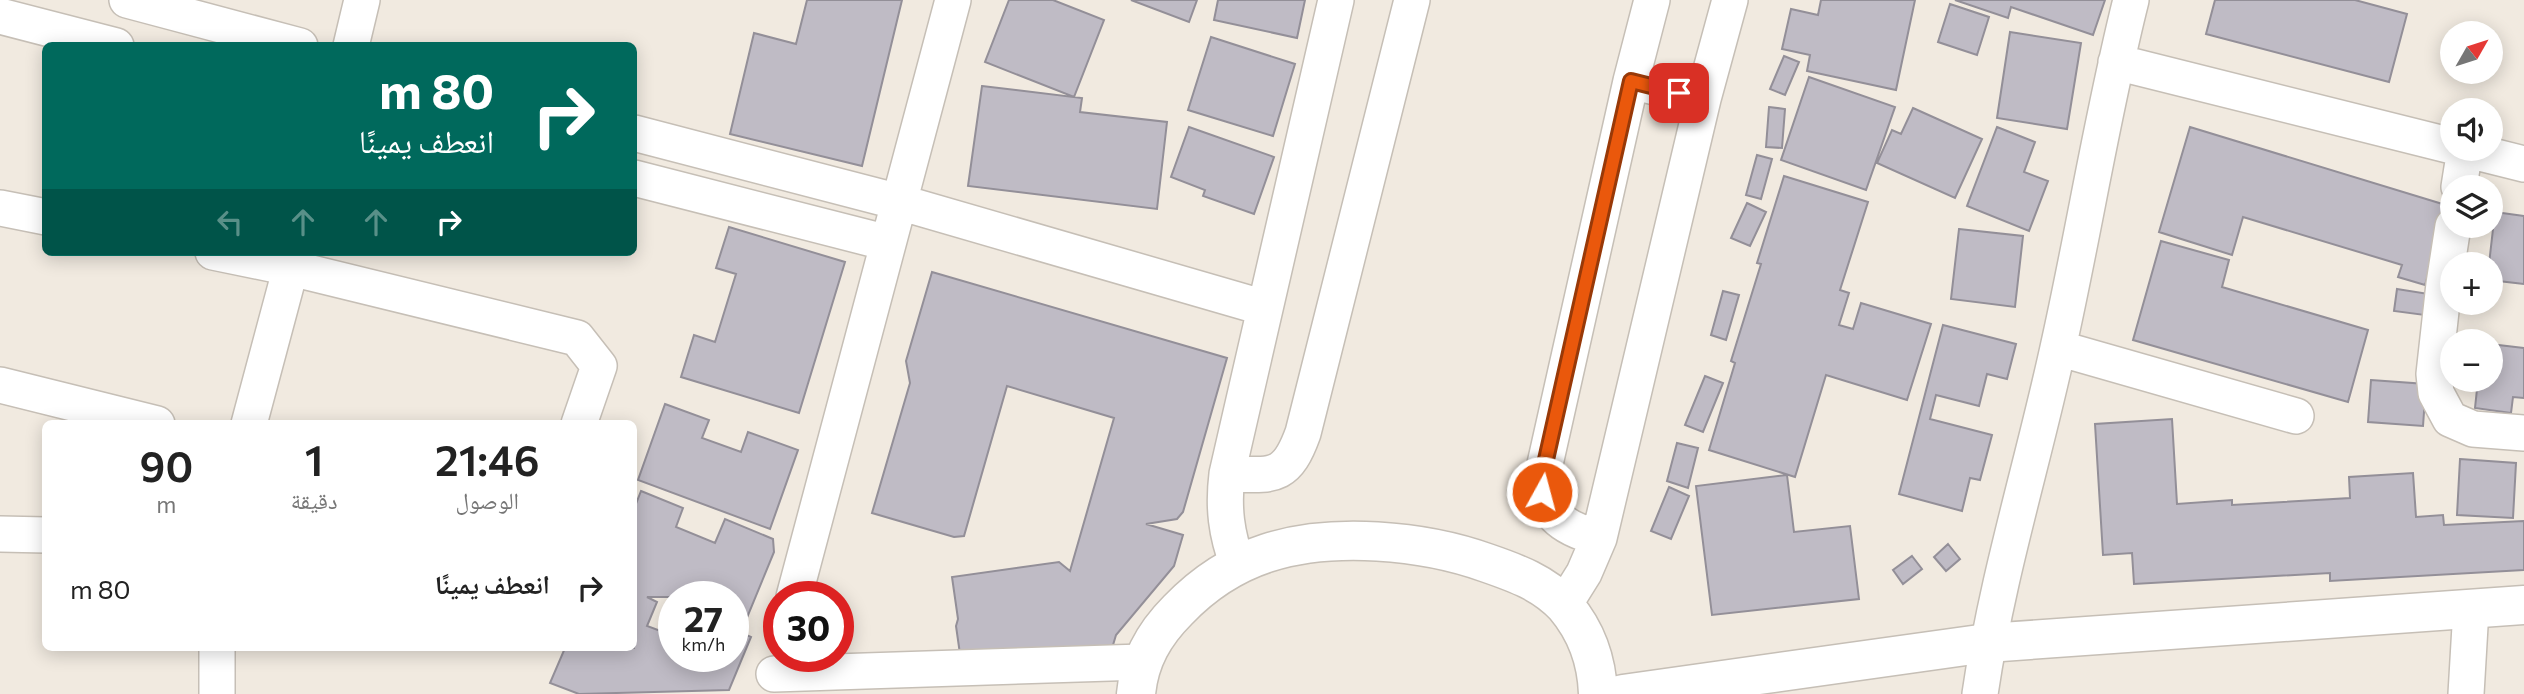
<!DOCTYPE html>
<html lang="ar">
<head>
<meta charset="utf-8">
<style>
	:root { --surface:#fff; --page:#f6f6f6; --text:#222; --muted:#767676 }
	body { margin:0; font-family:Commissioner,"Noto Naskh Arabic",sans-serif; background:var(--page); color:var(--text); direction:rtl; height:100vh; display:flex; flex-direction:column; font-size:26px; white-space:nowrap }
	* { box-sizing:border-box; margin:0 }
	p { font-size:23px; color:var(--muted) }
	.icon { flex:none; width:38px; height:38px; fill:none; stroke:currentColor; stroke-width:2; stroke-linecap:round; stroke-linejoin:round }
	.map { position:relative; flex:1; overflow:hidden; direction:ltr }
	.details { position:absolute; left:42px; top:420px; width:595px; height:231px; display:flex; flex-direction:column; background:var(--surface); border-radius:10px; box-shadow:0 4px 18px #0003; direction:rtl }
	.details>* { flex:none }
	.hud { position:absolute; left:42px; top:42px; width:595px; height:214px; border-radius:10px; box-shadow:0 4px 18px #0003; direction:rtl; background:#00695c; color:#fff; overflow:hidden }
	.needle { width:46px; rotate:51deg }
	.controls { position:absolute; left:2440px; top:21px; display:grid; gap:14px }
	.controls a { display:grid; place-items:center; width:63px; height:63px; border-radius:50%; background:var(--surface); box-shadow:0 4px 18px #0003; font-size:35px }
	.speed { position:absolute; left:658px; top:581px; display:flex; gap:14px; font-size:35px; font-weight:700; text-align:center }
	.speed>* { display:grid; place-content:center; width:91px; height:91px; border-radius:50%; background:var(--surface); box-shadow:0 4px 18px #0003; line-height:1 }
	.speed small { font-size:18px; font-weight:400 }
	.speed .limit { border:10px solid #d22; background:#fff; color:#111 }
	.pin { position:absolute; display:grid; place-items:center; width:60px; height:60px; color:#fff; margin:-30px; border-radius:14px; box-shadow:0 4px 10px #0006 }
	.me { position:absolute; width:77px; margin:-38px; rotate:7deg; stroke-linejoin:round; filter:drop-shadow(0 0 5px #0008) }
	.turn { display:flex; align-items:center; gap:24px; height:147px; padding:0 28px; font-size:32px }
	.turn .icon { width:91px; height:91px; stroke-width:2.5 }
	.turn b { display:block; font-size:49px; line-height:60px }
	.lanes { display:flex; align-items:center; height:66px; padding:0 28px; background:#0003; justify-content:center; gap:35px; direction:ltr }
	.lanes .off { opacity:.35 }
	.eta { display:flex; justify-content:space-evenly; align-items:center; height:119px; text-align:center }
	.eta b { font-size:42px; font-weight:600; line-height:49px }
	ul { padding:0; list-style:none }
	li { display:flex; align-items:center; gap:21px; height:98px; padding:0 28px }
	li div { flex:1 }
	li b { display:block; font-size:26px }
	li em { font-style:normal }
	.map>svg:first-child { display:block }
	.building { fill:#bfbbc5; stroke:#938f98; stroke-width:2 }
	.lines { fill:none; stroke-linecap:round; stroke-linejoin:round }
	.street-casing { stroke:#c6bfb6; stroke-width:38 }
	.secondary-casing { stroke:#c6bfb6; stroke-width:41 }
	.street { stroke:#fff; stroke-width:35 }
	.secondary { stroke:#fff; stroke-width:38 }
	.route-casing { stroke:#983908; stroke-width:18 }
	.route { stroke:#ea580c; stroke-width:12 }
</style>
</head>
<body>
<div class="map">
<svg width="2524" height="694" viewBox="0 0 2524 694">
	<rect width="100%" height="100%" fill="#f1eae0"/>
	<path class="building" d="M807,0H902L862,166L730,134L754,33L796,44Z
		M1009,0H1053L1104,20L1074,97L985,62Z
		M1131,0H1197L1189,22Z
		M1218,0H1305L1297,38L1214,20Z
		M1821,0H1915L1896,90L1807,71L1810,55L1782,49L1791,9L1818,15Z
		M1955,0H2105L2093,35L2011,7L2008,18Z
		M2215,0H2355L2407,14L2389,82L2206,34Z
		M1950,4L1989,17L1977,55L1938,42Z
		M2010,32L2081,43L2067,129L1997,118Z
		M1211,37L1295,64L1273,136L1188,110Z
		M1784,56L1799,62L1785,95L1770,89Z
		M1809,77L1895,107L1866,190L1781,160Z
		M982,86L1082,98L1080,112L1167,122L1157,209L968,186Z
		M1769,107L1785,109L1782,148L1766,147Z
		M1913,108L1982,139L1955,198L1877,163L1892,130L1901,134Z
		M1189,127L1274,157L1254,214L1203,196L1205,190L1171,177Z
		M1997,127L2035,142L2024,172L2048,181L2029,231L1967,206Z
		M2190,127L2449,206L2425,285L2398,277L2402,265L2243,217L2232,255L2159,232Z
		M1757,155L1772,159L1761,199L1746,195Z
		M1784,176L1868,202L1840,290L1849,293L1839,325L1853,329L1861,303L1931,324L1907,400L1826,375L1795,477L1709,450L1735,363L1731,361L1761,264L1757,263Z
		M1747,203L1766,212L1750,246L1731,238Z
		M2495,212L2524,216V284L2490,280L2489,264Z
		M729,227L845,262L799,413L681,377L694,335L715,342L736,274L716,268Z
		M1959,229L2023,236L2015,307L1951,299Z
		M2161,241L2229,260L2222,287L2368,330L2348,402L2133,340Z
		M932,272L1227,358L1183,512L1177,519L1146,524L1183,535L1174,566L1116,635L1113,645L990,663L960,654L956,626L958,619L952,577L1059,562L1070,571L1114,418L1007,386L964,536L954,537L872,513L910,383L906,361Z
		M2397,289L2435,295L2432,316L2394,311Z
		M1723,291L1739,295L1726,340L1711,335Z
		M1943,325L2016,344L2007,379L1987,374L1979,406L1936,395L1930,419L1992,435L1980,480L1970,478L1962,511L1899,494Z
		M2490,344L2524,348V398L2513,397L2511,413L2475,408L2478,380H2490Z
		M1705,376L1723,383L1703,432L1685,425Z
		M2371,380L2426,384L2423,426L2368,422Z
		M665,404L709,420L702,438L741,452L748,432L798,450L770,529L638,480Z
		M2172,419L2177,504L2232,500V505L2350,498L2349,477L2413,473L2416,517L2443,515L2444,525L2524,521V570L2330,581V573L2134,584L2132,553L2103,555L2095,424Z
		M1677,443L1698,448L1688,488L1667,481Z
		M2460,459L2516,463L2513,518L2457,515Z
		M1787,475L1794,532L1850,526L1859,599L1712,615L1696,486Z
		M1669,487L1689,496L1671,539L1651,531Z
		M641,491L683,508L676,527L715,543L725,519L773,539L774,552L744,625L733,620V597H647L657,602L647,626L674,636V656H733V629L751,637L729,690L579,694L550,683L565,648H634V509Z
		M1948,544L1960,559L1946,571L1934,557Z
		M1912,556L1922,569L1903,584L1893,570Z"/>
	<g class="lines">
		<defs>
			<path id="street" d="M127,0L300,46
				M0,16L116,46
				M351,46L362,0
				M2116,62L2452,146
				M1631,81L1703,99
				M634,133L899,202L1265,308
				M2464,149L2524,164
				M634,178L888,243
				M2459,187L2465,149
				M0,208L46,217
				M2453,226L2444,284L2434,374L2436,393L2450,419L2473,429L2524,433
				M213,252L291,268L577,338L599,366L579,424
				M2058,348L2296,416
				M0,385L157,424
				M249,424L295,252
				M1227,474C1273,475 1286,480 1303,433L1412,0
				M0,534L46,535
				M1599,538C1562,528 1541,514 1543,473L1631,81L1652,0
				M1238,565C1226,534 1223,507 1227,474L1336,0
				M794,597L953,0
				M1564,605L1584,573L1599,538L1703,99L1730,0
				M774,674L1142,662
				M217,694V648
				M1980,694C1997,577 2033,463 2058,348C2084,232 2102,115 2131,0
				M2466,694L2471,609"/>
			<path id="secondary" d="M1136,694C1139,660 1154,634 1178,610C1202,585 1233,564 1267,553C1332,532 1423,540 1487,563C1516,573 1544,583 1565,606C1587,632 1597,661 1598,694
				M1623,694L1987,643L2524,605"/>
		</defs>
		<use href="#street" class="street-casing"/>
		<use href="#secondary" class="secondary-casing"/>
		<use href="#street" class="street"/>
		<use href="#secondary" class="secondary"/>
	</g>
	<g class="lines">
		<defs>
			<path id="route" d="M1542,492L1543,473L1631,81L1679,93"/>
		</defs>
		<use href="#route" class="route-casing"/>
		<use href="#route" class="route"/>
	</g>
</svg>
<div class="controls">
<a><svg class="needle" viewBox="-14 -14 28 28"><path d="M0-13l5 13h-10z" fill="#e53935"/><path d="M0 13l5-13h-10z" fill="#767676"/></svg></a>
<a><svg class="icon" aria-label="sound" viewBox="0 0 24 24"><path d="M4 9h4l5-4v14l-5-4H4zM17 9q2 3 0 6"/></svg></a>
<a><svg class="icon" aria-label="layers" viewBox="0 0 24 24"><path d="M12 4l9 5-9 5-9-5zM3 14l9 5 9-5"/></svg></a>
<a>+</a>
<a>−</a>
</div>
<div class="speed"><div>27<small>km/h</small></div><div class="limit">30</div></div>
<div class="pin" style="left:1679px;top:93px;background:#d93025"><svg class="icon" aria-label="arrive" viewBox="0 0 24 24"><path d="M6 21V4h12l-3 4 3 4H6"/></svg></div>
<svg class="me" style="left:1542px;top:492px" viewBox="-20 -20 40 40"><circle r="17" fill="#ea580c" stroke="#fff" stroke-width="3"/><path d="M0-11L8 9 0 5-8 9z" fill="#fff"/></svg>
<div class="hud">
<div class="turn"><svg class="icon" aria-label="right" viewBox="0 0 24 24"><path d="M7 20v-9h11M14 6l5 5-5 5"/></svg><div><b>80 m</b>انعطف يمينًا</div></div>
<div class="lanes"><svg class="icon off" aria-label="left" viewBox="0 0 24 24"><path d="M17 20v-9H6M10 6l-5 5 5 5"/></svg><svg class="icon off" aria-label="ahead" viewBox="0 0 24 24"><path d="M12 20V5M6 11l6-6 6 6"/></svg><svg class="icon off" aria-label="ahead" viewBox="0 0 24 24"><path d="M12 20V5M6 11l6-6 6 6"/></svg><svg class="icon" aria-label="right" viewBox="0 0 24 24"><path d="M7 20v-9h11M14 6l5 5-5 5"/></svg></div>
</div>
<section class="details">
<div class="eta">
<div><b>21:46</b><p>الوصول</p></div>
<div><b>1</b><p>دقيقة</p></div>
<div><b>90</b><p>m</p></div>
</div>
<ul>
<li><svg class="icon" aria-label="right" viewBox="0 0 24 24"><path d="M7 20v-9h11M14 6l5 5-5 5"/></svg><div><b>انعطف يمينًا</b></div><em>80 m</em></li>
</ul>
</section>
</div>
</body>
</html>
